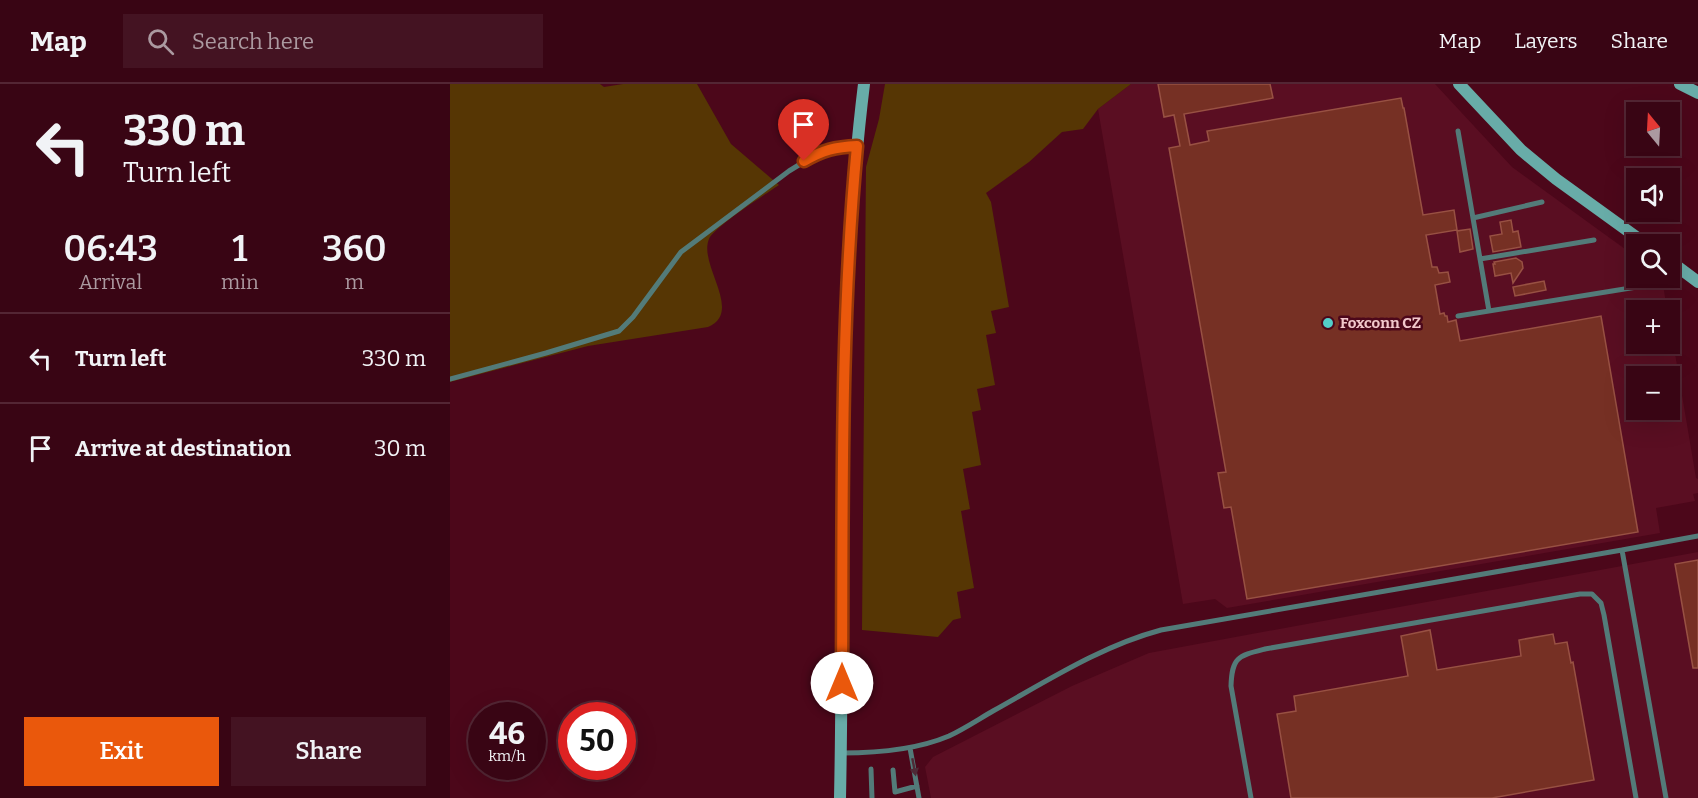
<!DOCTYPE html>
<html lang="en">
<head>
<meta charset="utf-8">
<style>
	:root { --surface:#390514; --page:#441322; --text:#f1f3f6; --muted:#ab99a0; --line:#532634; --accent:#ea580c }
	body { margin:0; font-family:Bitter,serif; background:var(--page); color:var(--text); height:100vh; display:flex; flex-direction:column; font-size:22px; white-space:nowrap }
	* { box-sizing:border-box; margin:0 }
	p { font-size:20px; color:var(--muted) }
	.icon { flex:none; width:33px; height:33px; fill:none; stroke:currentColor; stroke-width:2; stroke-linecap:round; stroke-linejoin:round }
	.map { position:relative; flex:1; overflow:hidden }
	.sheet { display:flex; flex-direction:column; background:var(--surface); width:450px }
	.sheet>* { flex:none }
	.hud { background:#390514; color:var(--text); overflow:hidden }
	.needle { width:39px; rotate:342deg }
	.buttons { position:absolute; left:1176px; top:18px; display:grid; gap:12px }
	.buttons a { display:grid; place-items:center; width:54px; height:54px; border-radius:0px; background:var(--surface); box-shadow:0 6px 24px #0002,0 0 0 2px var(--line); font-size:30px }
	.speed { position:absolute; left:18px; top:618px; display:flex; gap:12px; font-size:30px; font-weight:700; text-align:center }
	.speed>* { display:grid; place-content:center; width:78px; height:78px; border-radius:50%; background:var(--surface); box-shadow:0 6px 24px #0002,0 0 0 2px var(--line); line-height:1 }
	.speed small { font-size:15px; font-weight:400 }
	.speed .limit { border:9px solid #d22; background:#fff; color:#111 }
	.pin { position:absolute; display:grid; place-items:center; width:51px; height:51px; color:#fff; margin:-62px -26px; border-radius:50% 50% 50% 0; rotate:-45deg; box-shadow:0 0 6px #0007 }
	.pin .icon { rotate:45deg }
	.me { position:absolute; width:66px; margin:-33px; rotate:0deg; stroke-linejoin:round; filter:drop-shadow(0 0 4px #0008) }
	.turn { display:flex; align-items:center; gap:21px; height:126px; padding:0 24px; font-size:27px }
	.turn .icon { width:78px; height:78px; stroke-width:2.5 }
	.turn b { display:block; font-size:42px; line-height:51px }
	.eta { display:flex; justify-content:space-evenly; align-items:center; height:102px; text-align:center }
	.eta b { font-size:36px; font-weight:600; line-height:42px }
	.cta { display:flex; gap:12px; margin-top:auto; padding:12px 24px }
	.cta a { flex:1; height:69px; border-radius:0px; background:var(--accent); color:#fff; font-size:24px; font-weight:600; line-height:69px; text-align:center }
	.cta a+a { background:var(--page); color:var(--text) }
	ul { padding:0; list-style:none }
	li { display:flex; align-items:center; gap:18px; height:90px; padding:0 24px; border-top:2px solid var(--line) }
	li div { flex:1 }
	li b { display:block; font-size:22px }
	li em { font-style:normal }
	header { display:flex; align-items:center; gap:36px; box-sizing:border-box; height:84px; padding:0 30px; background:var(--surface); border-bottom:2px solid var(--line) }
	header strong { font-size:28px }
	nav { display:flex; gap:33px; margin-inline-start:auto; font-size:21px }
	.search { width:420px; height:54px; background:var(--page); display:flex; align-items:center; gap:15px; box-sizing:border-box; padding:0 21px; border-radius:0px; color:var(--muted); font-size:22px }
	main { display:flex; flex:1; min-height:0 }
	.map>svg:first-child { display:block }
	.built { fill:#5a0e22; fill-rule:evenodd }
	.green { fill:#563604 }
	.building { fill:#763024; stroke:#985143; stroke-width:1.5 }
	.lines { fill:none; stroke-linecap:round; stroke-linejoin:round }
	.lane { stroke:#537b79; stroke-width:5 }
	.secondary { stroke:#68aca8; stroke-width:12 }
	.oneway { fill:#4e2a36 }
	.route-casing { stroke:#983908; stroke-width:15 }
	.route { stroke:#ea580c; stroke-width:10 }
	.poi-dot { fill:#53cdc9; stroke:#4c071a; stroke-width:2 }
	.labels { text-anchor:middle; stroke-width:5; stroke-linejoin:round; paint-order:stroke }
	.poi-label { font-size:15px; font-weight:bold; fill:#f2c7cb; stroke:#4c071a; text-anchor:start }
</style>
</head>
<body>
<header>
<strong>Map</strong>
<div class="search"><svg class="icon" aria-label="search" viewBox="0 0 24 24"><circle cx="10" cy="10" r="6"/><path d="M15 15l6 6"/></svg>Search here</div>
<nav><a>Map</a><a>Layers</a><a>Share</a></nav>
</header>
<main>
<section class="sheet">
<div class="hud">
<div class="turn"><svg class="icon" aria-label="left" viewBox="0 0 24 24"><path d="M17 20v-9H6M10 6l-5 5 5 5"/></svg><div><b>330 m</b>Turn left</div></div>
</div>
<div class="eta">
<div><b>06:43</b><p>Arrival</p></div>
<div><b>1</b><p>min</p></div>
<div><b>360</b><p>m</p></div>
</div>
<ul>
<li><svg class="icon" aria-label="left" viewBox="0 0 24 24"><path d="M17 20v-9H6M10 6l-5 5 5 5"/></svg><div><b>Turn left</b></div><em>330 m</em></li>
<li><svg class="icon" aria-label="arrive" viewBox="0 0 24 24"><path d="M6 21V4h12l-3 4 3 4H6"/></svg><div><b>Arrive at destination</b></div><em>30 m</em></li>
</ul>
<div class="cta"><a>Exit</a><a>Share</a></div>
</section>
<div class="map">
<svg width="1248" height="714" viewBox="0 0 1248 714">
	<rect width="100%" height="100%" fill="#4c071a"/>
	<path class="built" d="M681,0H985L1062,83L1186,173V194H1212L1217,226H1186V260H1220V240L1246,394L1248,395V409L1243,410L1245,417L1206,424L1210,449L777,524L765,515L733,520L648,25ZM1186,292H1220V326H1186Z
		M1248,468V714H481L475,683L483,673L622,602L699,569Z"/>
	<path class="green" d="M0,0H150L154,3L173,0H247L281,60L329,101C316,110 264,143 259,155C248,181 294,228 258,243L138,262L0,298Z
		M435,0H681L648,25L633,45L612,48L579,78L536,109L541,118L559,223L541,227L546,249L536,251L545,301L527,305L531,326L522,328L531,381L513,385L520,425L511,427L524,504L507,508L511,534L503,536L488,553L412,546L416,83L429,35Z"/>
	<path class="building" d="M708,0H820L823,14L734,30L740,61L759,57L757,47L951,14L953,24H954L973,131L1004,126L1007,146L976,151L982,183H987L989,189L998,188L1000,198L985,201L990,230L994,229L995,232H997L998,238L1006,236L1010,257L1151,232L1188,448L797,515L781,423L774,424L768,389L776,388L719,64L730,62L724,31L714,33Z
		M1061,136L1063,148L1068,147L1071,163L1043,168L1040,152L1052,150L1050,138Z
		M1020,145L1023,165L1010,168L1007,147Z
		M1066,174L1072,178L1073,184L1063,199L1061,189L1045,192L1043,180H1045L1044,178Z
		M1094,197L1096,206L1065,212L1063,203Z
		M1248,476V584H1243L1225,480Z
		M980,546L987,586L1071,572L1069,556L1103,550L1105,560L1117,558L1121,579L1123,578L1144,696L1042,714H841L827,630L846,627L844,612L958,592L951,552Z"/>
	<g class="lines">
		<path class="lane" d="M1008,47L1039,227
			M1023,134L1092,118
			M1030,175L1144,156
			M1008,232L1193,202
			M0,295L96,269L169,247L183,233L231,168L339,87L370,68L382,64L407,61
			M460,664L469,714
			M392,669C428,669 466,666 499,652C514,645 529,635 543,627C597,597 651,562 711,546L1172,466
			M421,685L422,714
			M443,686L445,708L467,702
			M801,714L781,602C782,573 788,572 815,565L1130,510H1142L1151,519L1154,531L1186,714
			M1216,714L1172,466L1248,452"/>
		<path class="secondary" d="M1009,0L1071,66L1106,95L1196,160
			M1230,0L1248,9
			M1220,177L1248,198
			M390,714C395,476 385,237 414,0"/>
	</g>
	<defs><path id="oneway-solid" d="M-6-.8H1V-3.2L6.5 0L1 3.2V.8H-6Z" transform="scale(1.5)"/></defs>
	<use class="oneway" href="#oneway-solid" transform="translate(464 683) rotate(79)"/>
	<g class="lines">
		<defs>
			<path id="route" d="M354,77C373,66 385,63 407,62C390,240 393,420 392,599"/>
		</defs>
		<use href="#route" class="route-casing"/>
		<use href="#route" class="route"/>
	</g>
	<circle class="poi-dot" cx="878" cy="239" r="6"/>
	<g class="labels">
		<g class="poi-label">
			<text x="890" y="244">Foxconn CZ</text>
		</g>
	</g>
</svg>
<div class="buttons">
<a><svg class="needle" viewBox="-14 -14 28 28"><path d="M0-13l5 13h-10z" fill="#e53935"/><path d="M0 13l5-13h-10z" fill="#ab99a0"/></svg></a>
<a><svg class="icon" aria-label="sound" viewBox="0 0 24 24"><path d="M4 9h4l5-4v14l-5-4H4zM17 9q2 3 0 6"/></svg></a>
<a><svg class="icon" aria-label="search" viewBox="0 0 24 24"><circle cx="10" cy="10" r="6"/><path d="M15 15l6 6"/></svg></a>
<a>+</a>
<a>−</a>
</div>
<div class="speed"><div>46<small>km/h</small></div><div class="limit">50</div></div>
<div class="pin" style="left:354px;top:77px;background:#d93025"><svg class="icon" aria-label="arrive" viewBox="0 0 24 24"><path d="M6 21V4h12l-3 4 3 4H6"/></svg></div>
<svg class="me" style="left:392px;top:599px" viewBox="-20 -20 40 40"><circle r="19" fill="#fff"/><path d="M0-13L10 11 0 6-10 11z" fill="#ea580c"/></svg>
</div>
</main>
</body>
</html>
